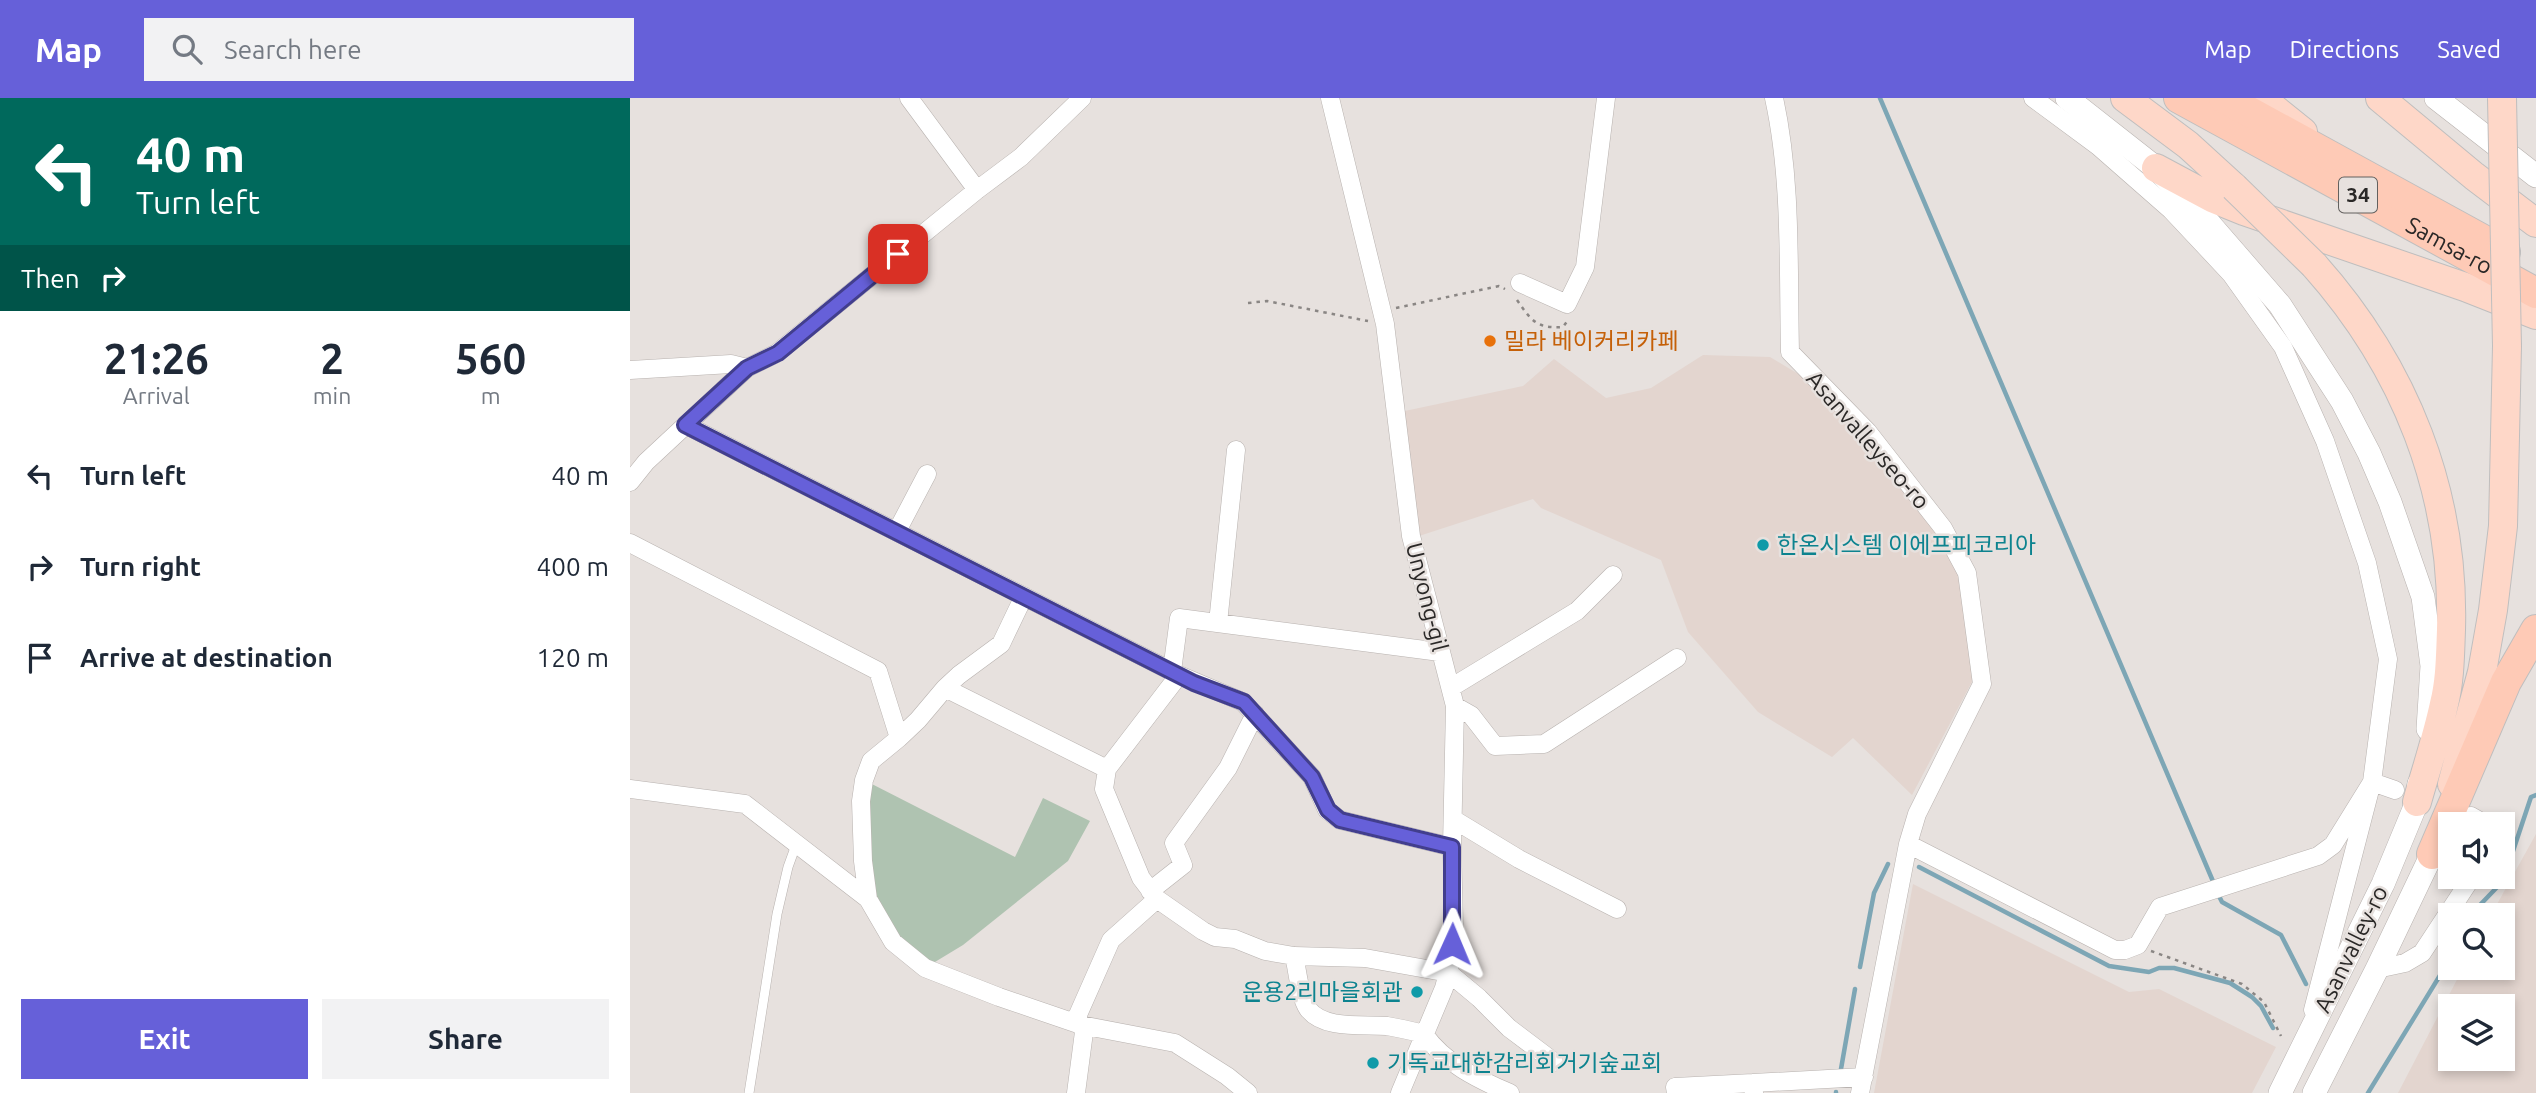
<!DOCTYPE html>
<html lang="en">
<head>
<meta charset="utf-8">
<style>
	:root { --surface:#fff; --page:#f2f2f3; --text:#1f2937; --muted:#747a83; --accent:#6660d9 }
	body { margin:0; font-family:Ubuntu,"Noto Sans KR",sans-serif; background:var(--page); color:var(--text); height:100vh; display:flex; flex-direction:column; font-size:26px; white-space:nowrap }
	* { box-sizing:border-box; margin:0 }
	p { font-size:23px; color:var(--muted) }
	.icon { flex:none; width:38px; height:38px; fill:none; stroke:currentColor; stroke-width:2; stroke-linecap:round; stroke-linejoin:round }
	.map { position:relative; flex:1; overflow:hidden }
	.drawer { display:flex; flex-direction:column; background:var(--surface); width:630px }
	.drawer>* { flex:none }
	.top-card { background:#00695c; color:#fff; overflow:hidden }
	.fabs { position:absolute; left:1808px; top:714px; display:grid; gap:14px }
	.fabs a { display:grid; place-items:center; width:77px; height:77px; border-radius:0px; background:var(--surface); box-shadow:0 4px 10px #0003; font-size:35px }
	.pin { position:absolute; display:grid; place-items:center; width:60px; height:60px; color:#fff; margin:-30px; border-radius:14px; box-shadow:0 4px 10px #0006 }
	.me { position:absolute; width:77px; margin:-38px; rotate:1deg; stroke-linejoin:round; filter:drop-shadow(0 0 5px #0008) }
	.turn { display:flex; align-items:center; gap:24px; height:147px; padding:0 21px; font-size:32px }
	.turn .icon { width:91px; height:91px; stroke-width:2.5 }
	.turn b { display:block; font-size:49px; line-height:60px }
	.then { display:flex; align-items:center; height:66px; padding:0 21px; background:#0003; gap:14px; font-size:26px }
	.eta { display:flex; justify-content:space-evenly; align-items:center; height:119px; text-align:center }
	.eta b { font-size:42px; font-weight:700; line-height:49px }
	.button { display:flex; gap:14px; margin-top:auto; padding:14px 21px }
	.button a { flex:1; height:80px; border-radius:0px; background:var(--accent); color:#fff; font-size:28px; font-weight:700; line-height:80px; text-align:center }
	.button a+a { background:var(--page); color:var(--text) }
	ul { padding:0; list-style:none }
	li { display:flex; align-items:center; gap:21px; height:91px; padding:0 21px }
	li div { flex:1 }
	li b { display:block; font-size:26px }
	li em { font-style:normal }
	header { display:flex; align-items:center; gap:42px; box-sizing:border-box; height:98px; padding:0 35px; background:var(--accent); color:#fff }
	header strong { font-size:33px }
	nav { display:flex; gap:38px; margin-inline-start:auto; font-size:24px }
	.search { width:490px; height:63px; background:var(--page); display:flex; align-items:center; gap:18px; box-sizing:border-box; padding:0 24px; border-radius:0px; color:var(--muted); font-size:26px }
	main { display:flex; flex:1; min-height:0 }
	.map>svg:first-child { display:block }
	.built { fill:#e3d5cf; fill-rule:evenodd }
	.green { fill:#afc3b1 }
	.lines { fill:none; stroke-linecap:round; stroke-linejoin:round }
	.stream { stroke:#7da6b5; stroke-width:4.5 }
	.service-casing { stroke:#b8b2af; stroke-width:10 }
	.minor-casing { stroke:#b8b2af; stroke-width:19 }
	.tertiary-casing { stroke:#b8b2af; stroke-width:24 }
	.primary-casing { stroke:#bfbebe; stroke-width:30 }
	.trunk-casing { stroke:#bfbebe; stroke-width:32 }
	.path { stroke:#8a8684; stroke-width:2.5; stroke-dasharray:3.5 5; stroke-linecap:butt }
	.service { stroke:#fff; stroke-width:9 }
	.minor { stroke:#fff; stroke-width:18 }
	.tertiary { stroke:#fff; stroke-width:23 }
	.primary { stroke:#fed7c8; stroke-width:28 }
	.trunk { stroke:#fecab6; stroke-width:30 }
	.primary-bridge-casing { stroke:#bfbebe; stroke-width:30; stroke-linecap:butt }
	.primary-bridge { stroke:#fed7c8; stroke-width:28 }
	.route-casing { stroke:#423e8d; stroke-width:18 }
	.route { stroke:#6660d9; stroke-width:12 }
	.food-dot { fill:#e8710a; stroke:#e7e1de; stroke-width:2.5 }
	.culture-dot { fill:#0f9aa8; stroke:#e7e1de; stroke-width:2.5 }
	.labels { text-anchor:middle; stroke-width:5; stroke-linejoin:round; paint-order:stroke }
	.shield { fill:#e7e1de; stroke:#63605e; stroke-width:2 }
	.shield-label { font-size:21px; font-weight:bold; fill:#2a2827 }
	.street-label { font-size:23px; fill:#2a2827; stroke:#e7e1de }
	.food-label { font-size:23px; fill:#c56008; stroke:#e7e1de; text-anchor:start }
	.culture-label { font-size:23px; fill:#0d838f; stroke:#e7e1de; text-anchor:start }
</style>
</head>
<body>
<header>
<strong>Map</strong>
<div class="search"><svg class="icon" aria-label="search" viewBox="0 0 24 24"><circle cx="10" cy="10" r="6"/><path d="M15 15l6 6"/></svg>Search here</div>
<nav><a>Map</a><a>Directions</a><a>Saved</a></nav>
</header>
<main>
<section class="drawer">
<div class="top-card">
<div class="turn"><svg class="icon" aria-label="left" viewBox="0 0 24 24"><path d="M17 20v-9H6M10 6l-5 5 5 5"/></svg><div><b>40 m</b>Turn left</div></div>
<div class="then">Then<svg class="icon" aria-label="right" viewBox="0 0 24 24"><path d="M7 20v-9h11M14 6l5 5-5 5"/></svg></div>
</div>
<div class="eta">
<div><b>21:26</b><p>Arrival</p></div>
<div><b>2</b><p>min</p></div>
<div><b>560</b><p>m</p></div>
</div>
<ul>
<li><svg class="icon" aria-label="left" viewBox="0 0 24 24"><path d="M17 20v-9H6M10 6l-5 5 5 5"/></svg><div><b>Turn left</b></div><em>40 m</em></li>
<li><svg class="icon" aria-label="right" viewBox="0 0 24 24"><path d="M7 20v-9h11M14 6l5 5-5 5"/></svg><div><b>Turn right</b></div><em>400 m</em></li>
<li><svg class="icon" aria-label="arrive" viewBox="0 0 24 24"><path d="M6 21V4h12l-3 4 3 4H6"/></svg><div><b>Arrive at destination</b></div><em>120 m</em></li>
</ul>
<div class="button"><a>Exit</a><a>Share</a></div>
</section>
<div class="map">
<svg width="1906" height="995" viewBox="0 0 1906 995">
	<rect width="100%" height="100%" fill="#e7e1de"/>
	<path class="built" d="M1073,257L1140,259L1170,277L1209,315L1293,416L1327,471L1345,578L1282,697L1223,640L1202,659L1128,614L1058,534L1031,462L911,410L903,401L789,438L770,314L893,288L924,261L976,300L1021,290Z
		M1906,736V995H1768L1833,870H1872V817H1861ZM1820,908H1872V961H1820Z
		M1283,786L1499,894L1529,891L1646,949L1622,995H1244Z"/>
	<path class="green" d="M234,682L385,759L413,700L460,723L438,763L333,847L295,870L238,801Z"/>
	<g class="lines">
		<path class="stream" d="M1250,0L1585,788
			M1289,769L1479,868L1519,874L1529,870H1544L1600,885L1622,899L1631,908L1643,930
			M1588,796L1592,804L1651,837L1676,886
			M1844,817L1849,808L1873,783L1901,699L1906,697
			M1230,869L1244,795L1258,766
			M1211,971L1225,891
			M1206,995V994
			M1738,995L1820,861"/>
		<defs>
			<path id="service" d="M119,995L147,816L158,769L166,747"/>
			<path id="minor" d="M279,0L347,92
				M700,0L755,226L781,438L825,608L822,749L824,829L821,863L814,890L770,995
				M1144,0C1162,82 1158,170 1160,254L1238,334L1313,430L1337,475L1352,586L1287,716L1278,746L1230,995
				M890,185L937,206L955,169L976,0
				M0,272L101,266L117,270
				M56,327L549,577L613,604L682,679L697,712L710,722L822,749
				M0,384L16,364L117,270L147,255L347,92L391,59L452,0
				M267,433L297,376
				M0,445L248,573L269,640L288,622L315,590
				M394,498L371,546L329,577L315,590L477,671
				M588,525L606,352
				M542,573L549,520L810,554
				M549,577L477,671L474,691L511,780L527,801L573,833L585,839L605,841L635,853L664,858L735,860L819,875L849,900L879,930L924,964
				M822,589L947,513L983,477
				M825,608L841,617L865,648L914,646L1047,560
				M269,640L241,663L234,682L231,703L233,763L238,801L263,844L295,870L369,899L451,927L545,945L597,978L618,995
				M0,691L115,706L238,801
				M1841,718L1855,726
				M823,721L889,761L987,811
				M1278,746L1485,852H1495L1508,847L1530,809L1688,758L1703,747L1742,684L1758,561L1737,465L1695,343L1653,249L1601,176L1541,112L1468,48L1403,0
				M520,793L553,767L544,745L598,670L625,616
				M664,858C668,874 669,897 678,911C694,932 733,926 757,928C769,930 782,933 794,936C814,965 849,982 880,995
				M1747,871L1775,865L1792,855L1842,779
				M1683,912L1742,684L1765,692
				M1123,985L1234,979
				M446,995L454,934L447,919L481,842L527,801
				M1046,995L1045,989L1123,985L1124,995"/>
			<path id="tertiary" d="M1437,0L1526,70L1578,124L1650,207L1712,303L1739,355L1760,404L1793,499L1802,568L1798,631
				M1806,0L1906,78
				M1650,995L1753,786L1787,704L1789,686
				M1684,995L1747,871L1802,756"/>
			<path id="primary" d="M1495,0L1558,47L1604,89
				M1631,0L1673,34
				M1750,0L1844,78L1906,125
				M1526,70L1582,100L1614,113L1835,189L1906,217
				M1684,167C1775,269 1825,394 1821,532C1820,557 1820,582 1814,606C1807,639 1796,672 1787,704
				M1822,686L1852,574L1863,512L1873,428L1877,248"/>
			<g id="trunk">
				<path id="s1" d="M1549,0L1906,195"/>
				<path d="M1594,0L1875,154"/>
				<path d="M1802,756L1876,584L1906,532"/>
			</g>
		</defs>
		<use href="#service" class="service-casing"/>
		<use href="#minor" class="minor-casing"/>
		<use href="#tertiary" class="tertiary-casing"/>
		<use href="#primary" class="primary-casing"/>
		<use href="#trunk" class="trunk-casing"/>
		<path class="path" d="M887,202C901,222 906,231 933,229L938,222
			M618,205L637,203L738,223
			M766,210L869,188L875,191
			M1521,853L1612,886L1634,904L1651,938"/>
		<use href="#service" class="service"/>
		<use href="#minor" class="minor"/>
		<use href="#tertiary" class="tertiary"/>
		<use href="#primary" class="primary"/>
		<use href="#trunk" class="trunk"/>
		<defs>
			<path id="primary-bridge" d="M1872,0L1877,248
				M1604,89L1684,167"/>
		</defs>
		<use href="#primary-bridge" class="primary-bridge-casing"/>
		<use href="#primary-bridge" class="primary-bridge"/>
	</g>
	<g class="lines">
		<defs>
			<path id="route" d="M268,156L148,255L117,270L55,327L564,585L614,604L682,679L698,712L710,722L822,749V846"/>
		</defs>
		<use href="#route" class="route-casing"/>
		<use href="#route" class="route"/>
	</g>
	<circle class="food-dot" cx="860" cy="243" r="7"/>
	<g class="culture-dot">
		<circle cx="1133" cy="447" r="7"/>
		<circle cx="787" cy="894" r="7"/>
		<circle cx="743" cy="965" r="7"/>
	</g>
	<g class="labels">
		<rect class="shield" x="1709" y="79.5" width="38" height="35" rx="5"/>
		<g class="shield-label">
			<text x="1728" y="104">34</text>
		</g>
		<g class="street-label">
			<text dy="8" stroke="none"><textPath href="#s1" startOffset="308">Samsa-ro</textPath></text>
			<text transform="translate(1238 342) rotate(49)" y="8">Asanvalleyseo-ro</text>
			<text transform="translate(797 499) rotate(76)" y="8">Unyong-gil</text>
			<text transform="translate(1721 851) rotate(-64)" y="8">Asanvalley-ro</text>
		</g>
		<g class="food-label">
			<text x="874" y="251">밀라 베이커리카페</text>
		</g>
		<g class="culture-label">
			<text x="1147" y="455">한온시스템 이에프피코리아</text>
			<text x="773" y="902" text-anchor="end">운용2리마을회관</text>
			<text x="757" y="973">기독교대한감리회거기숲교회</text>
		</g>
	</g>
</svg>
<div class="fabs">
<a><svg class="icon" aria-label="sound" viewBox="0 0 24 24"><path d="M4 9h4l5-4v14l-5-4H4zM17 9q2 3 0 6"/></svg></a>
<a><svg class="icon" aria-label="search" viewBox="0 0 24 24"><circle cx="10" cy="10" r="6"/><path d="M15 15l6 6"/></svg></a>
<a><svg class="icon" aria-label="layers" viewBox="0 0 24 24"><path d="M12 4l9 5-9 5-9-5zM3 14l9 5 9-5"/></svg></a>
</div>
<div class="pin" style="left:268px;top:156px;background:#d93025"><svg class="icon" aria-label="arrive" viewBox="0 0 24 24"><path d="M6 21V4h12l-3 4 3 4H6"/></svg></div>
<svg class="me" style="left:822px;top:846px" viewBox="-20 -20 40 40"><path d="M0-17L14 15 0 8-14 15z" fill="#6660d9" stroke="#fff" stroke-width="4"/></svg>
</div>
</main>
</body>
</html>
